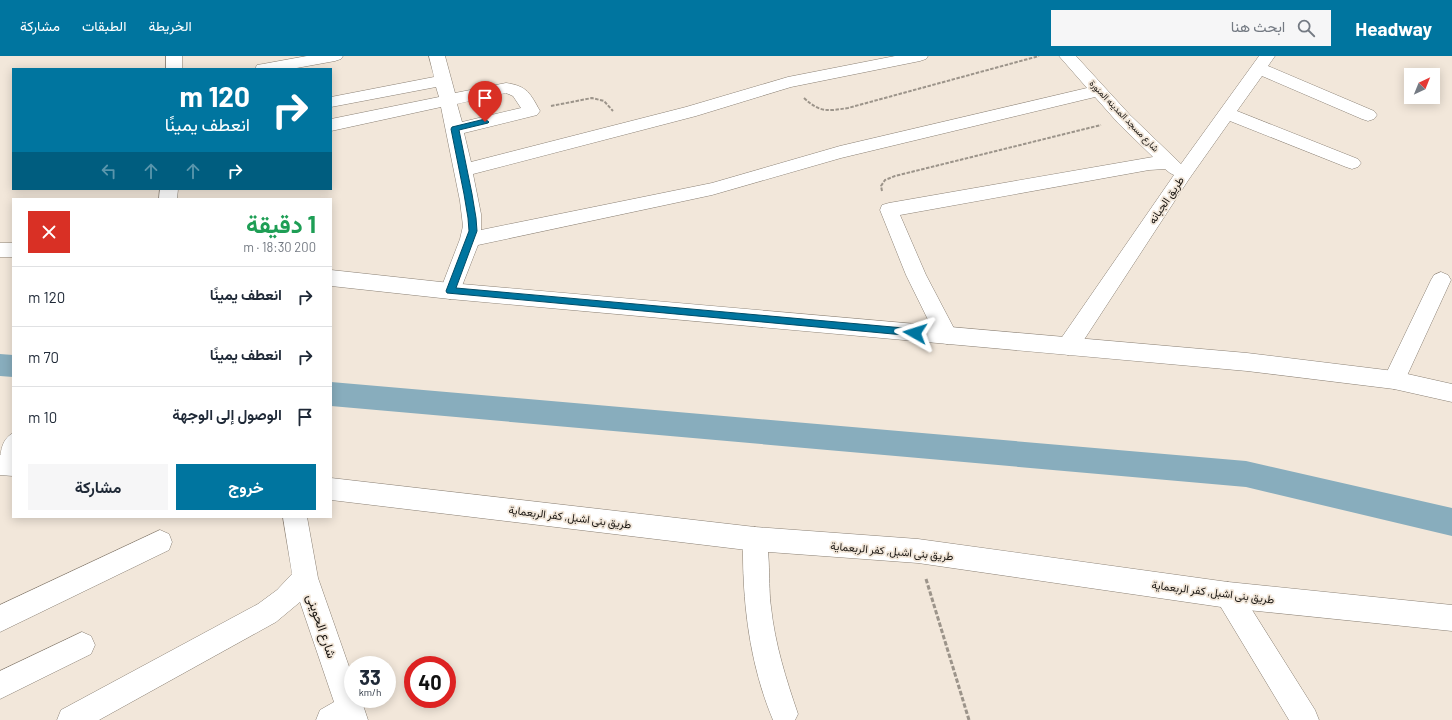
<!DOCTYPE html>
<html lang="ar">
<head>
<meta charset="utf-8">
<style>
	:root { --surface:#fff; --page:#f6f6f7; --text:#1f2937; --muted:#747a83; --line:#e0e1e3; --accent:#00759f }
	body { margin:0; font-family:Barlow,Vazirmatn,sans-serif; background:var(--page); color:var(--text); direction:rtl; height:100vh; display:flex; flex-direction:column; font-size:15px; white-space:nowrap }
	* { box-sizing:border-box; margin:0 }
	p { font-size:13px; color:var(--muted) }
	.icon { flex:none; width:22px; height:22px; fill:none; stroke:currentColor; stroke-width:2; stroke-linecap:round; stroke-linejoin:round }
	.map { position:relative; flex:1; overflow:hidden; direction:ltr }
	.sheet { position:absolute; left:12px; top:142px; width:320px; height:320px; display:flex; flex-direction:column; background:var(--surface); border-radius:0px; box-shadow:0 2px 10px #0003; direction:rtl }
	.sheet>* { flex:none }
	.hud { position:absolute; left:12px; top:12px; width:320px; height:122px; border-radius:0px; box-shadow:0 2px 10px #0003; direction:rtl; background:#00759f; color:#fff; overflow:hidden }
	.needle { width:26px; rotate:43deg }
	.buttons { position:absolute; left:1404px; top:12px; display:grid; gap:8px }
	.buttons a { display:grid; place-items:center; width:36px; height:36px; border-radius:0px; background:var(--surface); box-shadow:0 2px 10px #0003; font-size:20px }
	.speed { position:absolute; left:344px; top:600px; display:flex; gap:8px; font-size:20px; font-weight:700; text-align:center }
	.speed>* { display:grid; place-content:center; width:52px; height:52px; border-radius:50%; background:var(--surface); box-shadow:0 2px 10px #0003; line-height:1 }
	.speed small { font-size:10px; font-weight:400 }
	.speed .limit { border:6px solid #d22; background:#fff; color:#111 }
	.pin { position:absolute; display:grid; place-items:center; width:34px; height:34px; color:#fff; margin:-41px -17px; border-radius:50% 50% 50% 0; rotate:-45deg; box-shadow:0 0 4px #0007 }
	.pin .icon { rotate:45deg }
	.me { position:absolute; width:44px; margin:-22px; rotate:276deg; stroke-linejoin:round; filter:drop-shadow(0 0 3px #0008) }
	.turn { display:flex; align-items:center; gap:14px; height:84px; padding:0 16px; font-size:18px }
	.turn .icon { width:52px; height:52px; stroke-width:2.5 }
	.turn b { display:block; font-size:28px; line-height:34px }
	.lanes { display:flex; align-items:center; height:38px; padding:0 16px; background:#0003; justify-content:center; gap:20px; direction:ltr }
	.lanes .off { opacity:.35 }
	.round { display:grid; place-items:center; flex:none; width:42px; height:42px; border-radius:0px; background:var(--page) }
	.headline { display:flex; align-items:center; justify-content:space-between; height:68px; padding:0 16px }
	h1 { font-size:24px; font-weight:700; line-height:30px; color:#1e9e55 }
	.button { display:flex; gap:8px; margin-top:auto; padding:8px 16px }
	.button a { flex:1; height:46px; border-radius:0px; background:var(--accent); color:#fff; font-size:16px; font-weight:700; line-height:46px; text-align:center }
	.button a+a { background:var(--page); color:var(--text) }
	ul { padding:0; list-style:none }
	li { display:flex; align-items:center; gap:12px; height:60px; padding:0 16px; border-top:1px solid var(--line) }
	li div { flex:1 }
	li b { display:block; font-size:15px }
	li em { font-style:normal }
	header { display:flex; align-items:center; gap:24px; box-sizing:border-box; height:56px; padding:0 20px; background:var(--accent); color:#fff }
	header strong { font-size:19px }
	nav { display:flex; gap:22px; margin-inline-start:auto; font-size:14px }
	.search { width:280px; height:36px; background:var(--page); display:flex; align-items:center; gap:10px; box-sizing:border-box; padding:0 14px; border-radius:0px; color:var(--muted); font-size:15px }
	.map>svg:first-child { display:block }
	.lines { fill:none; stroke-linecap:round; stroke-linejoin:round }
	.canal { fill:#88adbd; fill-rule:evenodd }
	.street-casing { stroke:#8b8175; stroke-width:1 }
	.secondary-casing { stroke:#8b8175; stroke-width:1 }
	.path-far1 { stroke:#9c948a; stroke-width:2; stroke-dasharray:3.5 1.5; stroke-linecap:butt }
	.path { stroke:#9c948a; stroke-width:3; stroke-dasharray:4.5 2; stroke-linecap:butt }
	.street { fill:#fff; fill-rule:evenodd }
	.secondary { fill:#fff; fill-rule:evenodd }
	.route { fill:#00759f; stroke:#004c67 }
	.labels { text-anchor:middle; stroke-width:3.5; stroke-linejoin:round; paint-order:stroke }
	.far-street-label { font-size:9px; fill:#17130f; stroke:#f2e7da }
	.street-label { font-size:11px; fill:#17130f; stroke:#f2e7da }
	.near-street-label { font-size:13px; fill:#17130f; stroke:#f2e7da }
</style>
</head>
<body>
<header>
<strong>Headway</strong>
<div class="search"><svg class="icon" aria-label="search" viewBox="0 0 24 24"><circle cx="10" cy="10" r="6"/><path d="M15 15l6 6"/></svg>ابحث هنا</div>
<nav><a>الخريطة</a><a>الطبقات</a><a>مشاركة</a></nav>
</header>
<div class="map">
<svg width="1452" height="664" viewBox="0 0 1452 664">
	<rect width="100%" height="100%" fill="#f2e7da"/>
	<g class="lines">
		<path class="canal" d="M0,298L13,299V321L0,320Z
			M331,326L1246,405L1452,452V480L1246,431L331,350Z"/>
		<defs>
			<path id="street" d="M166,0H182V13H166Z
				M307,0H343L341,3L335,5L291,13H255L257,9L263,8Z
				M429,0H445L455,37L506,27C527,30 530,37 540,55L537,59L464,77L471,106L686,51L788,21L895,0H928L926,3L920,5L791,31L696,60L473,118L481,158V174L712,127L840,90L1087,32L1059,0H1076L1130,59L1181,108L1259,0H1275L1268,10L1374,55L1377,59L1374,63L1368,65L1362,63L1262,20L1237,55L1358,103L1361,107L1358,111L1352,113L1346,111L1230,65L1189,123L1076,296L1068,299L1060,296L1057,290L1060,284L1174,119L1170,117L1165,113L1149,114L900,159L926,219L958,280L954,286L947,288L940,286L936,280L906,219L880,154L882,149L889,147L1153,101L1118,67L1095,41L841,102L712,139L478,189L460,235L457,241L450,243L443,241L440,235L460,183L463,170L460,145L441,51L331,75V63L439,41L436,31L331,51V41L434,21ZM506,37L513,40L521,52L462,66L457,48Z
				M160,133H178L177,143H159Z
				M1441,216L1448,219L1451,224L1405,324L1402,330L1394,333L1386,330L1383,324L1431,224L1434,219Z
				M13,377C13,394 18,409 0,415C0,399 0,384 13,377Z
				M283,461H307L318,522L353,622V643H361L368,664H316L320,654L334,646L300,546L276,566L99,664H57L61,654L258,548L277,534L292,518Z
				M755,471L764,475C771,492 768,530 771,551C775,588 786,623 798,658L795,664H773C749,607 742,544 743,483L746,475Z
				M160,474L169,478L172,486L169,494L0,576V549Z
				M1228,526L1237,530L1315,654L1319,664H1289L1219,548L1215,539L1219,530Z
				M82,576L91,580L95,589L91,598L0,643V615Z"/>
			<path id="secondary" d="M0,187H13V201H0Z
				M331,214L450,227L1247,297L1394,315L1452,328V346L1394,333L1247,315L450,243L331,230Z
				M0,399L13,400V420L0,419Z
				M331,422L755,471L918,483L1228,526L1452,549V575L1228,552L918,507L755,495L331,444Z"/>
		</defs>
		<use href="#street" class="street-casing"/>
		<use href="#secondary" class="secondary-casing"/>
		<path class="path-far1" d="M804,42C820,57 828,55 848,52L1039,0
			M551,50L592,42L604,45L613,55
			M882,135L881,130L885,124L895,120L1101,69"/>
		<path class="path" d="M926,523L969,664"/>
		<use href="#street" class="street"/>
		<use href="#secondary" class="secondary"/>
	</g>
	<path class="route" d="M485,63L489,66L488,67L459,74L472,138L476,162L477,175L456,232L915,273L920,277L915,280L447,237L446,235L469,175L468,162L464,138L451,73L452,71Z"/>
	<g class="labels">
		<g class="far-street-label">
			<text transform="translate(1124 60) rotate(46)" y="3">شارع مسجد المدينه المنورة</text>
		</g>
		<g class="street-label">
			<text transform="translate(1166 144) rotate(-56)" y="4">طريق الجبانه</text>
			<text transform="translate(570 461) rotate(7)" y="4">طريق بنى اشبل, كفر الربعماية</text>
			<text transform="translate(892 495) rotate(5)" y="4">طريق بنى اشبل, كفر الربعماية</text>
			<text transform="translate(1213 536) rotate(7)" y="4">طريق بنى اشبل, كفر الربعماية</text>
		</g>
		<g class="near-street-label">
			<text transform="translate(322 570) rotate(71)" y="5">شارع الحوينى</text>
		</g>
	</g>
</svg>
<div class="buttons">
<a><svg class="needle" viewBox="-14 -14 28 28"><path d="M0-13l5 13h-10z" fill="#e53935"/><path d="M0 13l5-13h-10z" fill="#747a83"/></svg></a>
</div>
<div class="speed"><div>33<small>km/h</small></div><div class="limit">40</div></div>
<div class="pin" style="left:485px;top:66px;background:#d93025"><svg class="icon" aria-label="arrive" viewBox="0 0 24 24"><path d="M6 21V4h12l-3 4 3 4H6"/></svg></div>
<svg class="me" style="left:915px;top:277px" viewBox="-20 -20 40 40"><path d="M0-17L14 15 0 8-14 15z" fill="#00759f" stroke="#fff" stroke-width="4"/></svg>
<div class="hud">
<div class="turn"><svg class="icon" aria-label="right" viewBox="0 0 24 24"><path d="M7 20v-9h11M14 6l5 5-5 5"/></svg><div><b>120 m</b>انعطف يمينًا</div></div>
<div class="lanes"><svg class="icon off" aria-label="left" viewBox="0 0 24 24"><path d="M17 20v-9H6M10 6l-5 5 5 5"/></svg><svg class="icon off" aria-label="ahead" viewBox="0 0 24 24"><path d="M12 20V5M6 11l6-6 6 6"/></svg><svg class="icon off" aria-label="ahead" viewBox="0 0 24 24"><path d="M12 20V5M6 11l6-6 6 6"/></svg><svg class="icon" aria-label="right" viewBox="0 0 24 24"><path d="M7 20v-9h11M14 6l5 5-5 5"/></svg></div>
</div>
<section class="sheet">
<div class="headline"><div><h1>1 دقيقة</h1><p>200 m · 18:30</p></div><a class="round" style="background:#d93025;color:#fff"><svg class="icon" aria-label="close" viewBox="0 0 24 24"><path d="M6 6l12 12M18 6L6 18"/></svg></a></div>
<ul>
<li><svg class="icon" aria-label="right" viewBox="0 0 24 24"><path d="M7 20v-9h11M14 6l5 5-5 5"/></svg><div><b>انعطف يمينًا</b></div><em>120 m</em></li>
<li><svg class="icon" aria-label="right" viewBox="0 0 24 24"><path d="M7 20v-9h11M14 6l5 5-5 5"/></svg><div><b>انعطف يمينًا</b></div><em>70 m</em></li>
<li><svg class="icon" aria-label="arrive" viewBox="0 0 24 24"><path d="M6 21V4h12l-3 4 3 4H6"/></svg><div><b>الوصول إلى الوجهة</b></div><em>10 m</em></li>
</ul>
<div class="button"><a>خروج</a><a>مشاركة</a></div>
</section>
</div>
</body>
</html>
